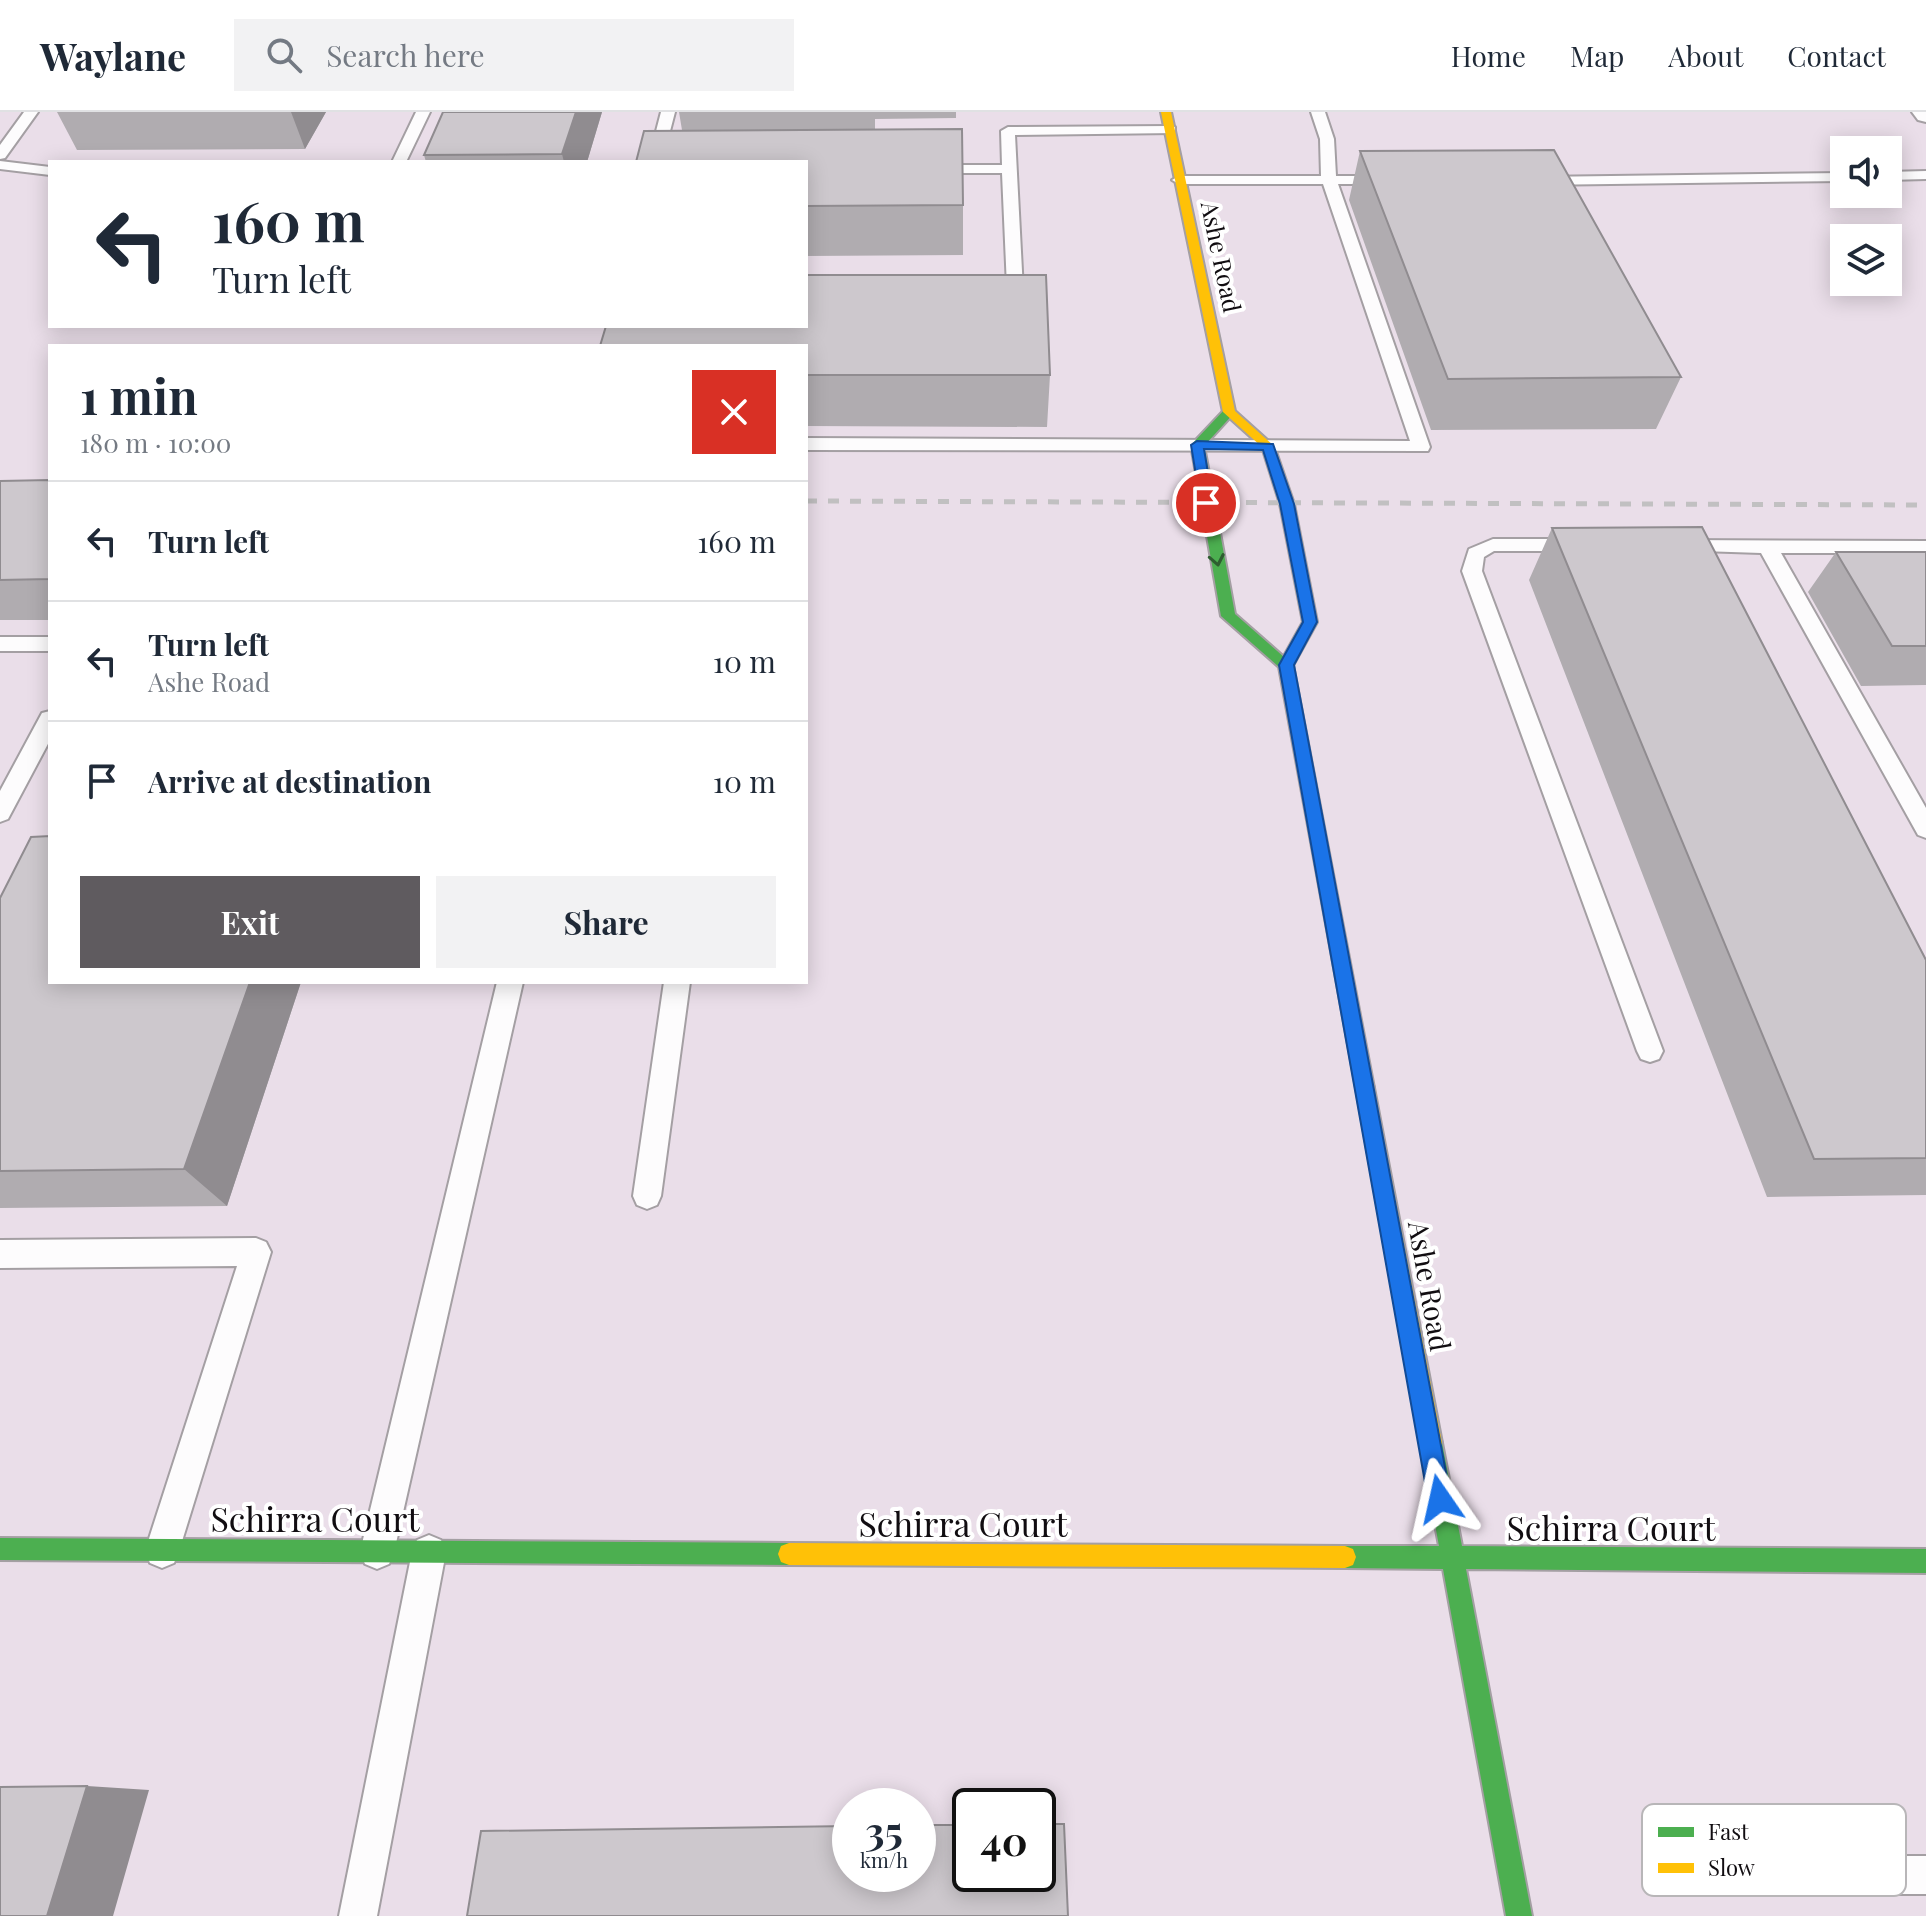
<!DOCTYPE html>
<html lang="en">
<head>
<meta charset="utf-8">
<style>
	:root { --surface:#fff; --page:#f2f2f3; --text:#1f2937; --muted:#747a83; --line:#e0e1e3; --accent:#5f5b5f }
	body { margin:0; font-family:"Playfair Display",serif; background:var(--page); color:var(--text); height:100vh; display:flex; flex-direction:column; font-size:30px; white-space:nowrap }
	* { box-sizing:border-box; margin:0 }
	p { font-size:26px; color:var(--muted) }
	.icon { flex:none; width:44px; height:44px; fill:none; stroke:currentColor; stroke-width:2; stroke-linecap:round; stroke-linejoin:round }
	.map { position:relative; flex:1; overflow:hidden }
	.details { position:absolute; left:48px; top:232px; width:760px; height:640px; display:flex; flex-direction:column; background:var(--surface); border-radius:0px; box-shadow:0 4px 20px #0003 }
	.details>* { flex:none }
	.top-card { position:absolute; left:48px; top:48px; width:760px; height:168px; border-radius:0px; box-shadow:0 4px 20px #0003; background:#fff; color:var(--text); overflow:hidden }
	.controls { position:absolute; left:1830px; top:24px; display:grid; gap:16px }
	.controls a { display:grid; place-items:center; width:72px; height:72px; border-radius:0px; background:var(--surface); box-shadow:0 4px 20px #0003; font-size:40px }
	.speed { position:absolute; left:832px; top:1676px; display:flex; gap:16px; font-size:40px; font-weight:700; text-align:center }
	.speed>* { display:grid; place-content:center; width:104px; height:104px; border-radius:50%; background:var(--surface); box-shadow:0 4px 20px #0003; line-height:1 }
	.speed small { font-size:20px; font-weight:400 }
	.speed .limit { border:4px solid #111; border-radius:12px; background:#fff; color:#111 }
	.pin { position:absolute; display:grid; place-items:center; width:68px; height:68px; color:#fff; margin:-34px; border:4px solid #fff; border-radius:50%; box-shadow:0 2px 8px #0007 }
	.me { position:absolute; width:88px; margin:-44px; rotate:349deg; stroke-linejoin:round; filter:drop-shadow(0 0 6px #0008) }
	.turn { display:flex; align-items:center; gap:28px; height:168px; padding:0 32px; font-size:36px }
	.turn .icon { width:104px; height:104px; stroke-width:2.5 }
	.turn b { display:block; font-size:56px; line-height:68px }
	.round { display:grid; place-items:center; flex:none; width:84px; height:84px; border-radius:0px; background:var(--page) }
	.headline { display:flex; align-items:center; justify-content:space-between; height:136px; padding:0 32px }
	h1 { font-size:48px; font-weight:700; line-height:60px }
	.button { display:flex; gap:16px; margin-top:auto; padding:16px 32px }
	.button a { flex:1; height:92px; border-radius:0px; background:var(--accent); color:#fff; font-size:32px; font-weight:700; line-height:92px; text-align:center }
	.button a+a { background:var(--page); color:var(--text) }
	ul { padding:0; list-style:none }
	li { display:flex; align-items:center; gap:24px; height:120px; padding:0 32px; border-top:2px solid var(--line) }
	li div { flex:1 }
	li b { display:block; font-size:30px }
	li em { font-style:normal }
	header { display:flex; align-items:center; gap:48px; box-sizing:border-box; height:112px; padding:0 40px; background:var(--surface); border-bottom:2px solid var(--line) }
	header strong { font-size:38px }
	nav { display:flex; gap:44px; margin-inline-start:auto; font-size:28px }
	.search { width:560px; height:72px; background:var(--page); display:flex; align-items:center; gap:20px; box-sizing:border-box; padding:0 28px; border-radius:0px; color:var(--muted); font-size:30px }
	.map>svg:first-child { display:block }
	.built { fill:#eadee9; fill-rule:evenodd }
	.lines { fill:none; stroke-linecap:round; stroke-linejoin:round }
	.lane-casing { stroke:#a49fa3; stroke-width:4 }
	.street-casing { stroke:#a49fa3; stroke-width:4 }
	.fast-casing { stroke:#a49fa3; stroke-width:4 }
	.slow-casing { stroke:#a49fa3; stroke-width:4 }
	.lane { fill:#fdfcfd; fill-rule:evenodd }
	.street { fill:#fdfcfd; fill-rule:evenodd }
	.fast { fill:#4caf50; fill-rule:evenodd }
	.slow { fill:#ffc107; fill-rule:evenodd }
	.rail { stroke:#c1c0c1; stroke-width:5; stroke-dasharray:11 11; stroke-linecap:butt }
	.wall { fill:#b0acb0 }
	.shaded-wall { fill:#908c90 }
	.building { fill:#cdc8cd; stroke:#908c90; stroke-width:2 }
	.oneway { stroke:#2e5e30 }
	.route { fill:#1a73e8; stroke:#114b97; stroke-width:2 }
	.labels { text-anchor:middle; stroke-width:8; stroke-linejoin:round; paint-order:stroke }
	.far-street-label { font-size:24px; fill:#110d11; stroke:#fff }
	.street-label { font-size:28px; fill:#110d11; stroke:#fff }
	.near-street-label { font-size:34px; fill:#110d11; stroke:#fff }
	.key { fill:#fff; stroke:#b8b6b8; stroke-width:2 }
	.key-label { font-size:22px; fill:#110d11 }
</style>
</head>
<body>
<header>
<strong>Waylane</strong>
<div class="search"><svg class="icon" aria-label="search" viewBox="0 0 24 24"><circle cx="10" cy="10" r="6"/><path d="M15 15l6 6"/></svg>Search here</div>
<nav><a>Home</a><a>Map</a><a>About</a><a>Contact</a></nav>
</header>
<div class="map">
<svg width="1926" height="1804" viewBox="0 0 1926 1804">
	<rect width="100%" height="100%" fill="#f1ebf1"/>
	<path class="built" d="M0,0H1926V1804H0ZM1844,38H1888V82H1844ZM50,50H806V214H50ZM1844,126H1888V170H1844ZM50,234H806V870H50ZM850,1694H918V1762H850ZM970,1694H1038V1762H970Z"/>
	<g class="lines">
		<defs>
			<path id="lane" d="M24,0H38L5,46L0,47V33Z
				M416,0H430L406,50H392Z
				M661,0H675L662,50H648Z
				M1311,0H1325L1334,27L1336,64H1388L1395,68L1388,72H1338L1430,335L1428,339L806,338V326L1410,329L1323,72H1179L1172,68L1179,64H1321L1320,27Z
				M1170,14L1175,15V21L1015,23L1024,198L1016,203L1008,198L1002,61H930L923,57L930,53H1002L1001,19L1008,15Z
				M0,49L50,55V63L0,57Z
				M1926,59V67L1888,68V60Z
				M1844,61V69L1536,73L1529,69L1536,65Z
				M1493,427H1578L1588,433L1578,439H1494L1484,445L1482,459L1663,939L1659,947L1650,950L1641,947L1637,939L1462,459L1469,437Z
				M1678,428L1926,429V441H1781L1926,696V726L1918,723L1761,441L1671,438L1668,434Z
				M0,525H50V539H0Z
				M50,599V628L8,707L0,710V679L42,601Z
				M497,870H523L394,1440L389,1452L377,1457L365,1452L360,1440Z
				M664,870H690L661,1084L657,1093L647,1097L637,1093L633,1084Z
				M256,1126L266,1130L271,1140L179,1439L174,1451L162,1456L150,1451L145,1439L237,1154L0,1156V1128Z
				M429,1423L441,1428L446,1440L377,1804H339L412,1440L417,1428Z
				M1888,1744H1926V1782H1888L1875,1776L1869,1763L1875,1750Z"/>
			<path id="street" d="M1912,0H1926V10L1918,8Z"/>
			<path id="fast" d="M1229,296L1235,300L1204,334L1235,502L1293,553L1374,976L1372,982L1365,984L1358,982L1356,976L1279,555L1221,504L1191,333L1225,297Z
				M1431,1320L1439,1323L1442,1331L1462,1434L1926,1437V1461L1466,1457L1532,1804H1506L1443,1457L1345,1456L1337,1453L1334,1445L1337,1437L1345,1434H1439L1420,1331L1423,1323Z
				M0,1426L789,1431L797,1434L800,1442L797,1450L789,1453L0,1448Z"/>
			<path id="slow" d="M1161,0H1171L1235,299L1274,334L1294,392L1317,510L1291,557L1286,558L1279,553L1303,510L1280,392L1262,335L1223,300Z
				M1365,968L1372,970L1374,976L1442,1331L1439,1339L1431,1342L1423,1339L1420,1331L1356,976L1358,970Z
				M789,1431L1345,1434L1353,1437L1356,1445L1353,1453L1345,1456L789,1453L781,1450L778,1442L781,1434Z"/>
		</defs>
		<use href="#lane" class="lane-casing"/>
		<use href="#street" class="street-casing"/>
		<use href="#fast" class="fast-casing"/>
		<use href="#slow" class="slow-casing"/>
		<use href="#lane" class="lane"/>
		<use href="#street" class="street"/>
		<use href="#fast" class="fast"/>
		<use href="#slow" class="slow"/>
		<path class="rail" d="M806,389L1926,393"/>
	</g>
	<path class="wall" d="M57,0H326L305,37L77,38Z
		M443,0H602L587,50H426L424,43Z
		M679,0H956V6L875,7V17L963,93V143L806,144V50L682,18Z
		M1360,39L1681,265L1656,317L1431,318L1349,88Z
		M806,234L1050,263L1047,315L806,314Z
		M50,368V508H0V369Z
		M1552,416L1926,848V1083L1767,1085L1529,468Z
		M1836,440H1926V573L1861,574L1808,480Z
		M0,786L50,870H301L227,1094L0,1096Z"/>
	<path class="shaded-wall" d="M291,0H326L305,37Z
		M576,0H602L587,50H564L562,42Z
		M250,870H301L227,1094L184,1057Z
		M87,1674L149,1678L113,1804H47Z"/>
	<path class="building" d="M443,0H576L562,42L424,43Z
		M962,17L963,93L806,94V50H636L644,19Z
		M1554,38L1681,265L1448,267L1360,39Z
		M806,163H1046L1050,263H806V234H600L606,214H806Z
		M50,368V467L0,468V369Z
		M1702,415L1926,848V1046L1814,1047L1552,416Z
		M1836,440H1926V534H1892Z
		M50,724V870H250L184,1057L0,1059V786L31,725Z
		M87,1674L47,1804H0V1675Z
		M1038,1712H1064L1068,1804H467L481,1719L850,1714V1762H918V1713H970V1762H1038Z"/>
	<defs><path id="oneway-chevron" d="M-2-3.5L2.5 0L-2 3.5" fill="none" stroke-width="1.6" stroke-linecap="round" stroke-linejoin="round" transform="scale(2)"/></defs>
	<use class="oneway" href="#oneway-chevron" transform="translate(1217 448) rotate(79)"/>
	<path class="route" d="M1197,329L1273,332L1294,392L1317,510L1294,553L1451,1387L1448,1395L1440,1398L1432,1395L1428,1387L1279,553L1303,510L1280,392L1263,338L1204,337L1213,391L1201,394L1191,333Z"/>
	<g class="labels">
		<g class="far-street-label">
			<text transform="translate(1220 145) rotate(78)" y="8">Ashe Road</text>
		</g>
		<g class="street-label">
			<text transform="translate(1429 1174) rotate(80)" y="10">Ashe Road</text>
		</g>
		<g class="near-street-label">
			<text x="315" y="1420">Schirra Court</text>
			<text x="963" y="1425">Schirra Court</text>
			<text x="1611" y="1429">Schirra Court</text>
		</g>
	</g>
	<rect x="1642" y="1692" width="264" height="92" rx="12" class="key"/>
	<rect x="1658" y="1715" width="36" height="10" fill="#4caf50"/>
	<rect x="1658" y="1751" width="36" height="10" fill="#ffc107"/>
	<g class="key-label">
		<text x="1708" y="1728">Fast</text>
		<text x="1708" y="1764">Slow</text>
	</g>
</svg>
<div class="controls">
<a><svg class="icon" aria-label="sound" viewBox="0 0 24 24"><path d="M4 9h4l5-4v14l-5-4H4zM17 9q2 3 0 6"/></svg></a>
<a><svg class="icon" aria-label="layers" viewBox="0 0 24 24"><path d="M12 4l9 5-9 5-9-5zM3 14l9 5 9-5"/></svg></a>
</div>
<div class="speed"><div>35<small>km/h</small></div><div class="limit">40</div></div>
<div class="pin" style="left:1206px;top:391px;background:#d93025"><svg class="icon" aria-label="arrive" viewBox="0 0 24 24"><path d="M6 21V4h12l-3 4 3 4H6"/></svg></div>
<svg class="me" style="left:1440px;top:1387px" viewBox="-20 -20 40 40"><path d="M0-17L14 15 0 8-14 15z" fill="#1a73e8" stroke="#fff" stroke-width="4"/></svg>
<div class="top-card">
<div class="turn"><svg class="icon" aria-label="left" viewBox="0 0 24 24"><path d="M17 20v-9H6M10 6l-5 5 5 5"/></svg><div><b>160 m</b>Turn left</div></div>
</div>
<section class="details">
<div class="headline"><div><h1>1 min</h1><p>180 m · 10:00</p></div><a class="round" style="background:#d93025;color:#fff"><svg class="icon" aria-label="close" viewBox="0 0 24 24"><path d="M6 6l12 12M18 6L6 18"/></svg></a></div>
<ul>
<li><svg class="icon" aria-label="left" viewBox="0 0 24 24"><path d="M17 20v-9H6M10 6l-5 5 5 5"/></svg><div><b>Turn left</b></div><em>160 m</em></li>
<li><svg class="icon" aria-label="left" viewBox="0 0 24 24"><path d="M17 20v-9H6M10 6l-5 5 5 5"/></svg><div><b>Turn left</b><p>Ashe Road</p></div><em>10 m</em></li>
<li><svg class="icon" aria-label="arrive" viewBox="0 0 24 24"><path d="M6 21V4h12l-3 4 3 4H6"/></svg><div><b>Arrive at destination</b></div><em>10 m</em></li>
</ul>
<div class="button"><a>Exit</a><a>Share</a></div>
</section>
</div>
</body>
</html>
